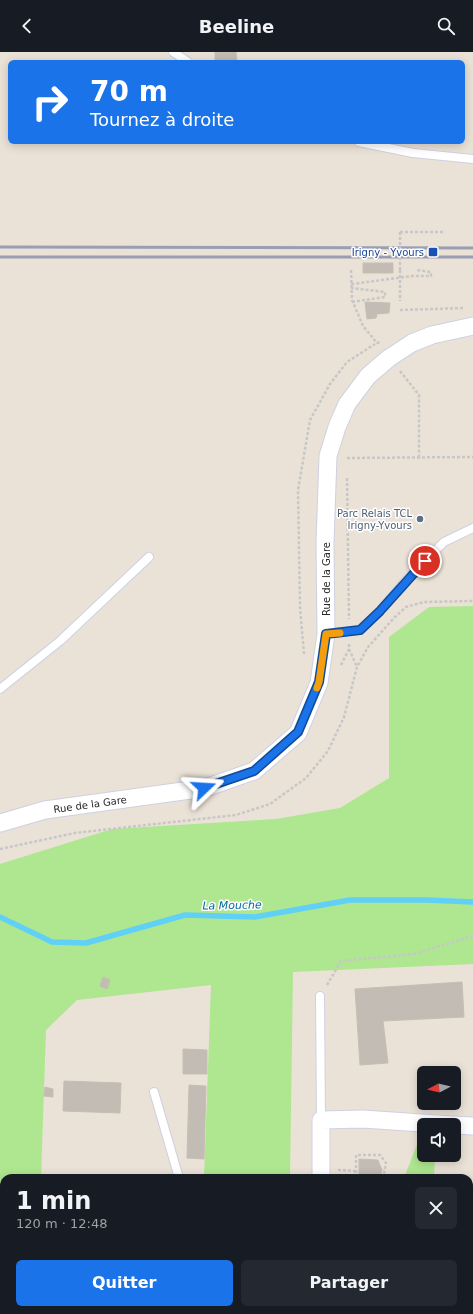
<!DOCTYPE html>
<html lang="fr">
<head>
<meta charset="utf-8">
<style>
	:root { --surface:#171b24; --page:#242831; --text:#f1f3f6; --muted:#9ea1a6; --accent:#1a73e8 }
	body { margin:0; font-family:"DejaVu Sans",sans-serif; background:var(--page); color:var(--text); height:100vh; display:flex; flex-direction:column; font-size:15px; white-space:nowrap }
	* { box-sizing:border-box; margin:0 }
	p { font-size:13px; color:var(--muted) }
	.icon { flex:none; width:22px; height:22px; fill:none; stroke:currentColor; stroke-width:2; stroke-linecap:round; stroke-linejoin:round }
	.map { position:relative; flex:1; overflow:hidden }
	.panel { position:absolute; left:0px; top:1122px; width:473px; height:140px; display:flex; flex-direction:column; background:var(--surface); border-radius:12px 12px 0 0; box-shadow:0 2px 10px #0003 }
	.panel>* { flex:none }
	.top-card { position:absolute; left:8px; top:8px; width:457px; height:84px; border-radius:6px; box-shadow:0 2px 10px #0003; background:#1a73e8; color:#fff; overflow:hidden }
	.needle { width:26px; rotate:263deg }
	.buttons { position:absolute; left:417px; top:1014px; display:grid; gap:8px }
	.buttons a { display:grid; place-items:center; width:44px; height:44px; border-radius:6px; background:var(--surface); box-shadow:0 2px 10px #0003; font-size:20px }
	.pin { position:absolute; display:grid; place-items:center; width:34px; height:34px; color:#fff; margin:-17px; border:2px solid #fff; border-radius:50%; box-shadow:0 1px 4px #0007 }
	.me { position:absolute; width:44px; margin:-22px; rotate:70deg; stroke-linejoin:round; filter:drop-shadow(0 0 3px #0008) }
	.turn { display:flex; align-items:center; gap:14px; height:84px; padding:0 16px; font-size:18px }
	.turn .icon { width:52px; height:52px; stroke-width:2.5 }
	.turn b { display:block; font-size:28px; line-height:34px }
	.round { display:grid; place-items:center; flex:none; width:42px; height:42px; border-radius:6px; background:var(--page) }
	.summary { display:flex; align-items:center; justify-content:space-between; height:68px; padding:0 16px }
	h1 { font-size:24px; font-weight:800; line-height:30px }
	.primary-button { display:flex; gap:8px; margin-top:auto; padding:8px 16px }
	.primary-button a { flex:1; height:46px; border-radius:6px; background:var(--accent); color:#fff; font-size:16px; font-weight:800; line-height:46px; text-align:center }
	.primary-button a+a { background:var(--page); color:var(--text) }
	header { display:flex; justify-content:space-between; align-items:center; height:52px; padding:0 16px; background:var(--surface); font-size:18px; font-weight:800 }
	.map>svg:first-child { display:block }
	.green { fill:#aee78f }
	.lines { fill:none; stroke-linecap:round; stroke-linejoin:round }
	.stream { stroke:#61d0f6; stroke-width:5.5 }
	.building { fill:#c2bcb4; stroke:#c6bfb1 }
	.service-casing { stroke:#cdd1e2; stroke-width:10 }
	.minor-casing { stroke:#cdd1e2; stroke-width:19 }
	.path { stroke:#c7c7c7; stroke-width:2.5; stroke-dasharray:3 2; stroke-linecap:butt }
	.service { stroke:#fff; stroke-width:8 }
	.minor { stroke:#fff; stroke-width:17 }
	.rail { stroke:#9a9eb3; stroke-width:3 }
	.path-bridge { stroke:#c7c7c7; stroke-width:2.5; stroke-dasharray:3 2; stroke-linecap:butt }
	.route-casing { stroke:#114b97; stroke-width:10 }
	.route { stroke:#1a73e8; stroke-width:7 }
	.slow { stroke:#f59e0b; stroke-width:7 }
	.transit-dot { fill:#1a4fb4; stroke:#fff; stroke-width:1.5 }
	.service-dot { fill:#5c6f8a; stroke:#fff; stroke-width:1.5 }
	.labels { text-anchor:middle; stroke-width:3; stroke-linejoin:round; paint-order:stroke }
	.transit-label { font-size:10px; fill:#164399; stroke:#fff; text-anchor:end }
	.service-label { font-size:10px; fill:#4e5e75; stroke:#fff; text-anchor:end }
	.street-label { font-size:10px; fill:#272727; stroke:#fff }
	.water-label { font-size:11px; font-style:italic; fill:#046b9e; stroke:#fff }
</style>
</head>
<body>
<header><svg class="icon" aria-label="back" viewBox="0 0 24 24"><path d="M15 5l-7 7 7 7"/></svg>Beeline<svg class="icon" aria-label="search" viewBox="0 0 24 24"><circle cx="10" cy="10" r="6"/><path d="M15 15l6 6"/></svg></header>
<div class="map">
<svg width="473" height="1262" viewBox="0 0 473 1262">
	<rect width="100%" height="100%" fill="#ebe2d7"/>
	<path class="green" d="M473,554V912L293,920L290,1126H204L211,933L77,948L46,978L41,1126H4V1258H37V1262H0V812L112,777L276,767L340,756L389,726V585L429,555Z
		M418,1090L424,1091V1103H435L434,1126H404Z
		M199,1258H264L262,1262H199Z
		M377,1258H433L473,1262H381Z"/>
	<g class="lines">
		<path class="stream" d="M0,865L52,890L86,891L185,863L255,865L350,848H426L473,850"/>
	</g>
	<path class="building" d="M215,0H236L237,10H215Z
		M363,211H393V221H363Z
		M365,250L390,251L389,261L377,262L376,266L367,267Z
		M103,925L110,928L107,937L100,934Z
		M462,930L464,965L383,969L388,1011L360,1013L355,937Z
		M183,997L207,998V1022H183Z
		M64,1029L121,1031L120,1061L63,1059Z
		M189,1033L206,1034L204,1107L187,1106Z
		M45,1035L53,1037V1045L44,1044Z
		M359,1107L378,1108L382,1118L380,1125L359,1126Z"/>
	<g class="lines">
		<defs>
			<path id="service" d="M173,0L188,10
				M359,90L413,101L473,107
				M326,582L360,578L380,559L406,528L444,490L473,476
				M0,637L60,589L149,505
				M320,944L321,1068
				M154,1040L179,1126
				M178,1262V1258"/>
			<path id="minor" d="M0,771L45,758L205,736L254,719L298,681L319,631L326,582L325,491L328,404L337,375L347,352L368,324L389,306L412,291L432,283L473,274
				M454,1073L473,1074
				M321,1126V1068L363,1067L451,1073
				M344,1258L345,1262"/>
		</defs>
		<use href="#service" class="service-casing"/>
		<use href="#minor" class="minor-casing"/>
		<path class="path" d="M400,180H443
			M351,218L352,248L363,274L377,291L380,290
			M400,218V249
			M352,250L385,245V240L352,236V232L412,224H431V220L416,218
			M400,258L465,256
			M400,319L419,343V406
			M347,406L473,405
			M347,426L349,567
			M349,592V597L357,615
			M304,602L300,555L298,438L310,368L330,332L347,310L375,292
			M341,613L349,597
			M0,797L75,781L236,763L270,752L306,726L328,699L344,665L357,615L368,595L394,566L406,555L424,550L473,549
			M327,933L341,909L414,902L473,884
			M338,1118L355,1119
			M356,1126V1103H380L386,1111L383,1126"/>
		<use href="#service" class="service"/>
		<use href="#minor" class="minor"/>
		<path class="rail" d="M0,195L473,196
			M0,205H473"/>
		<path class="path-bridge" d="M400,218V180"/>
	</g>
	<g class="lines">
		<defs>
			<path id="route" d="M204,736L254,719L298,680L319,630L326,582L360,578L380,559L425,509"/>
		</defs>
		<use href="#route" class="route-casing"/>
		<use href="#route" class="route"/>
		<path class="slow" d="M317,636L319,630L326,582L340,581"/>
	</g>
	<rect class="transit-dot" x="428" y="195" width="10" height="10" rx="2"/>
	<circle class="service-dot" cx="420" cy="467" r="4"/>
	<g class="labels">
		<g class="transit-label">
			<text x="424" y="204">Irigny - Yvours</text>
		</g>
		<g class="service-label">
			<text x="412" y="465">Parc Relais TCL<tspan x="412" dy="12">Irigny-Yvours</tspan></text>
		</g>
		<g class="street-label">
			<text transform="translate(326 527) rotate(-90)" y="4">Rue de la Gare</text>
			<text transform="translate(90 752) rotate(-8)" y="4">Rue de la Gare</text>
		</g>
		<g class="water-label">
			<text transform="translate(232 853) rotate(-1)" y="4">La Mouche</text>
		</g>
	</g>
</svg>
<div class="buttons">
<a><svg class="needle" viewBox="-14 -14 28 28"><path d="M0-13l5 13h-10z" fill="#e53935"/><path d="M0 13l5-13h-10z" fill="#9ea1a6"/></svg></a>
<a><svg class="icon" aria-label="sound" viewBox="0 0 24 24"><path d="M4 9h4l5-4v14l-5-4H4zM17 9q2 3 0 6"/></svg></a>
</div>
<div class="pin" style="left:425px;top:509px;background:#d93025"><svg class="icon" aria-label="arrive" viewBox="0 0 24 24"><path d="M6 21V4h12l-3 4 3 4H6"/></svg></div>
<svg class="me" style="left:204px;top:736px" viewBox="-20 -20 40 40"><path d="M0-17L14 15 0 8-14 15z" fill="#1a73e8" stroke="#fff" stroke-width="4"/></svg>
<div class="top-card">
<div class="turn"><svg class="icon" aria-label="right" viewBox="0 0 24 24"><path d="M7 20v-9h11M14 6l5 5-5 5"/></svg><div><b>70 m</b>Tournez à droite</div></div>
</div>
<section class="panel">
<div class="summary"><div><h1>1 min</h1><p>120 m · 12:48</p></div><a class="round"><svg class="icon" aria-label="close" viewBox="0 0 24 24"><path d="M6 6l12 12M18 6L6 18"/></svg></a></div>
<div class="primary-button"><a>Quitter</a><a>Partager</a></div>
</section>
</div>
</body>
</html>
